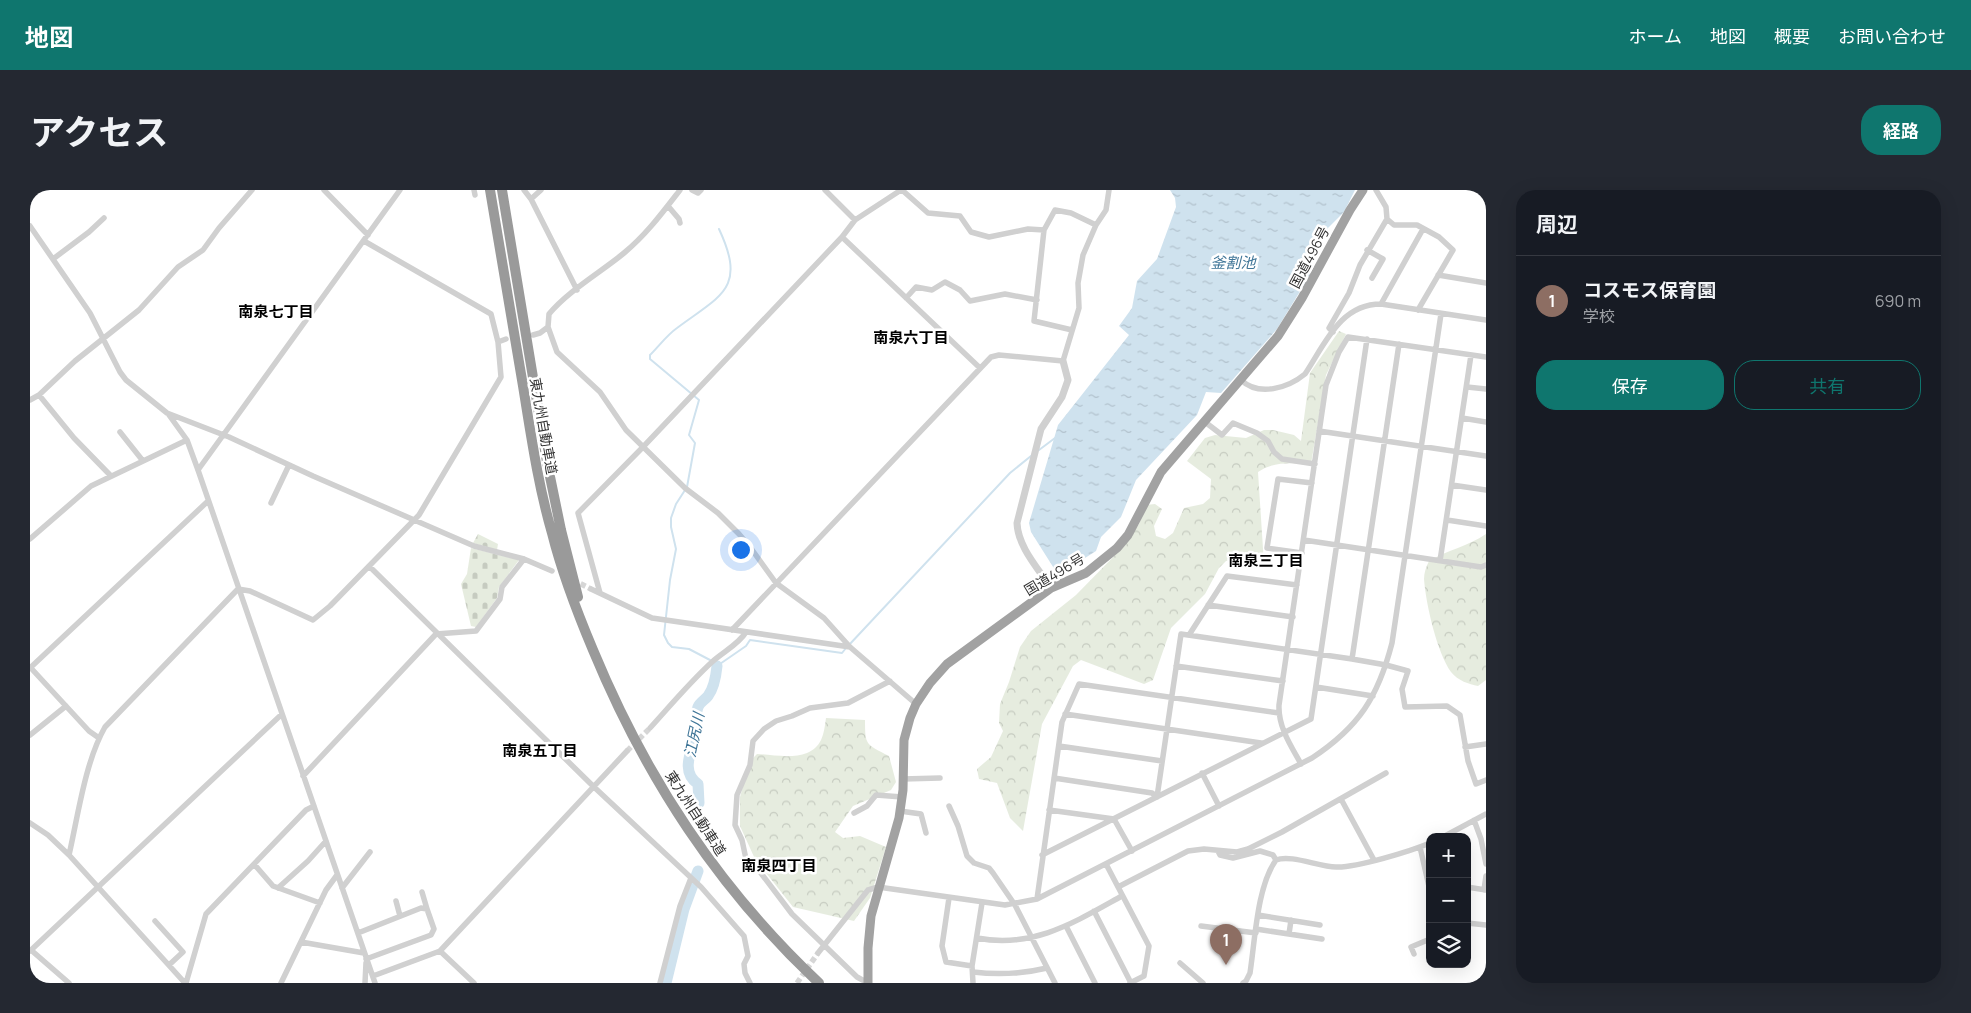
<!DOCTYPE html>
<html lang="ja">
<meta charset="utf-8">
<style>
:root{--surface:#171b24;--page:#242831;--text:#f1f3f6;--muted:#9ea1a6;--line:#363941;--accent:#0f766e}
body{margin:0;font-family:Manrope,"Noto Sans JP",sans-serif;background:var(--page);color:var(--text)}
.controls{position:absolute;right:15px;bottom:15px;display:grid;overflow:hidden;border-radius:10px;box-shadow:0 5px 20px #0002}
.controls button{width:45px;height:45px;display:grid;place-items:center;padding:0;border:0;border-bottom:1px solid var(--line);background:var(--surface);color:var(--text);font:25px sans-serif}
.you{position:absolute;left:710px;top:359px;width:18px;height:18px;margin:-12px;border:4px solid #fff;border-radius:50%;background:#1a73e8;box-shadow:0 0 0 8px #1a73e833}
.badge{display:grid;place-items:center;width:32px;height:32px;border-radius:50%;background:var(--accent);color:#fff;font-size:16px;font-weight:700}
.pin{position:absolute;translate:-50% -41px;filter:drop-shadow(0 1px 2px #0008)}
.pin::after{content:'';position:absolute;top:26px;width:18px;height:15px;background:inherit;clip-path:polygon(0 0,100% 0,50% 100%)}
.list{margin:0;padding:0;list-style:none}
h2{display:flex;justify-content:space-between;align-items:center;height:65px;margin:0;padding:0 20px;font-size:21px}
h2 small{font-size:16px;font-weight:400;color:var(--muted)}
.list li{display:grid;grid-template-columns:32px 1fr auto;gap:15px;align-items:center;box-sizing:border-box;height:90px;padding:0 20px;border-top:1px solid var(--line)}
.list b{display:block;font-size:19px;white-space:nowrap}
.list p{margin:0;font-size:16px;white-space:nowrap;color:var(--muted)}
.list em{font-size:16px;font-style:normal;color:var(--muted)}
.actions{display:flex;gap:10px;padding:15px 20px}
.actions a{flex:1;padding:11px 0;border:1px solid var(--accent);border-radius:20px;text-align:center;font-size:18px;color:var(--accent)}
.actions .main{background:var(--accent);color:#fff}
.icon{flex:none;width:28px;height:28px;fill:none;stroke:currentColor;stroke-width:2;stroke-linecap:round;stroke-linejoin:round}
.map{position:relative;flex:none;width:1456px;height:793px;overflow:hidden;border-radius:20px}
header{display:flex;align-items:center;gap:30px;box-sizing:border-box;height:70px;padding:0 25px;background:var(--accent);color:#fff}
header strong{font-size:24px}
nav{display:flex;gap:28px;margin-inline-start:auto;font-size:18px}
.intro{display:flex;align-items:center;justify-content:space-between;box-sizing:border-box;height:120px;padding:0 30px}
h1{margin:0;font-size:35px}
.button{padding:12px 22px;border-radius:20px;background:var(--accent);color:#fff;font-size:18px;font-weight:700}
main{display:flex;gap:30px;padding:0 30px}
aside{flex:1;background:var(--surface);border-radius:20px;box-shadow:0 5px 20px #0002}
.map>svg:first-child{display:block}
</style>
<header>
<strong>地図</strong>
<nav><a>ホーム</a><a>地図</a><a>概要</a><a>お問い合わせ</a></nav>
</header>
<div class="intro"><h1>アクセス</h1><a class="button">経路</a></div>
<main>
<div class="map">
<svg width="1456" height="793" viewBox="0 0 1456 793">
<defs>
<pattern id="forest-crowns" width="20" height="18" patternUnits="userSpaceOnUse" patternTransform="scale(1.25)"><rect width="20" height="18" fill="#e6ecdf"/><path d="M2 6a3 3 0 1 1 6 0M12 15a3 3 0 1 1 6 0" fill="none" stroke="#c6cbc0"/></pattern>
<pattern id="cemetery-stones" width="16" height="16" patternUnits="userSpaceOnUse" patternTransform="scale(1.25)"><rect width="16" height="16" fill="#e6ecdf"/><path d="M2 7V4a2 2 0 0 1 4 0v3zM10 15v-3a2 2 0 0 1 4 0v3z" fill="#c6cbc0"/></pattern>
<pattern id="water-ripples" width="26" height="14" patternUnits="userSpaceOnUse" patternTransform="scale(1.25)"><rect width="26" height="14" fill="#cfe2ee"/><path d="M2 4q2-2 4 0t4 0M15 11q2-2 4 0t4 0" fill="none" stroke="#b2c2cd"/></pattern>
</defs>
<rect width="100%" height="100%" fill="#fff"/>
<path fill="url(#forest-crowns)" d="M1309,141l7,3 -20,41 -15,89c-19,-1 -37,-3 -53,8l6,92 -28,-4 -10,1 -7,7 -14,26 -34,34 -18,52 -9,4 -63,-24 -8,6 -31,58 -19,107 -13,-13 -13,-35 -18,-4 -2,-10 14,-12 12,-26 -4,-8 1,-19 9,-22 11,-35 11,-16 45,-36 47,-48 16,-23 7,-19 9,-1 7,5 -8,17 2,10 9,3 8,-6 11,-25 19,-4 7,-6 1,-19 -24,-18 18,-23 10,-3 31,3 18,-8h9l21,5 7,6 9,-68z
M1456,344v146l-8,6c-9,-2 -20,-5 -27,-14 -14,-20 -25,-67 -27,-93 0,-6 2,-12 5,-18 19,-11 39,-15 57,-27z
M796,528l39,2c0,26 1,24 24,36l7,26 -5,8 -38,16 -18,26 8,6 17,-2 26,11 -16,51 -16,23 -61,-14 -38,-48 -15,-33v-29l10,-36 7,-7c20,1 53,9 64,-14 3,-6 4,-15 5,-22z"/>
<path fill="url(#cemetery-stones)" d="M448,344l20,10 -1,6 -24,-7z
M441,358l48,12 -20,27 -2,11 -21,29 -5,-1 -10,-42 6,-10z"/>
<path fill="url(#water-ripples)" d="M1140,0h185l-11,22 -27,27 -7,36 -33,54 -56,64 -15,-1 -9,23 -61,65 -15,37 -20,20 -5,14 -22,14 -19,5 -24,-38 -2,-9 29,-98 71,-90 -10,-9 13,-18 5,-27 20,-22 19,-52 -1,-9z"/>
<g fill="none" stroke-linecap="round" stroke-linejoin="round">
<path stroke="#cfe2ee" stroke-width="2" d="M1009,260l16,-12
M819,455l161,-172 21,-17
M680,470l-21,-11 -17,-2 -4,-4 -4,-8 6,-55 6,-31 -5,-22v-9l5,-14 11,-17 8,-44 -6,-8 10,-35 -49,-41v-4c9,-9 17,-20 27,-27 44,-33 70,-39 42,-99
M684,473l3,3 29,-20 4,-6 92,13 4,-5"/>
<path stroke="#cfe2ee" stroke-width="11" d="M669,613l-1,-19c-19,-13 -5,-35 -2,-53 1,-8 -1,-16 2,-24 2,-5 7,-7 10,-11 6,-8 8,-20 9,-30
M636,793l18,-74 14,-38"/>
<path stroke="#d6d6d6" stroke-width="5.5" stroke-dasharray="5.5 3" stroke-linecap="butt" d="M543,390l18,9
M597,561l23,-23
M767,793l21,-30"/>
<path stroke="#d0d0d0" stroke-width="5.5" d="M294,0l44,45
M444,0l1,5
M494,0l7,9 46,91
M650,0c-17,22 -34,45 -56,63 -23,19 -56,38 -75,61l-1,13 9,25 43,40 26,38 59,58 33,25 21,21 11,13 26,36 48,35 26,29 66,57
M662,0l6,3 3,-3
M795,0l30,30
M872,0l26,23 32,3 11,16 18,5 39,-8 16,1
M1346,0l10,17 1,12
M501,9l10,-9
M638,16l11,13 1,4
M0,36l60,87 30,59 6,8 41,33 62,24 84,39 161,70 50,13 28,12
M812,47l138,131
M1337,60l16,9 -11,19
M23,69l36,-27 15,-14
M1408,85l48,8
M876,108l10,-11 16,3 13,-8 15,8 10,11 35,-7 32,6
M1351,114l42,-75
M1042,140l-38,-9 10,-91 11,-20 16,3 25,12
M1303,142l-4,-4 20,-35 11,-28 27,-46 7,6h23l22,12 14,13 -35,60
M503,145l7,-2 8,-6
M468,152l8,-3
M1211,190c18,17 47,8 64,-6 20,-30 35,-70 76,-70l105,16
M1437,197l19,2
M9,205l35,43 37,38
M0,210l9,-5 36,-34 64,-51 39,-43 25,-17 16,-22 33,-38
M139,225l18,25 11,30 177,513
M1432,228l24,4
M1175,232l17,13 11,-12 24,10 11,8 6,11 8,7 33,5
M1289,241l167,25
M90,242l23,29
M168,280l202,-280
M1422,295l34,5
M241,313l18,-38
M1417,330l39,6
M0,349l61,-53 96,-46
M1274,350l177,27 5,-2
M1272,363l-35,-5 11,-69 34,4
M1410,371l31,-206
M339,376l225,221 107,100 43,49 4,20 -4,8 1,9 5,10
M208,399l12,2 63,29 17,-14 89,-91 82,-138 -3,-35 -7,-28 -127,-73
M561,399l61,29 198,29
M570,403l-22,-80 65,-66 199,-210 13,-17 46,-30
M1178,415l85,12
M702,440l259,-273 8,-2 64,6 16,-53 -1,-25 5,-28 13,-30 10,-15 3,-20
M1159,445l38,-59 70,9
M1322,469l47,-315
M1146,476l107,15
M0,477l59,64 10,7
M0,478l177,-166
M1286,497l57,9
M1035,524l196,29
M620,538c20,-22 40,-46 62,-66 11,-10 27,-18 34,-30
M0,545l36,-29
M1029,556l103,15
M1435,557l21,-3
M1271,574c-10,-18 -23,-37 -22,-59l47,-320 13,-33 9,-15 138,20
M1172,583l17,33
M273,586l133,-142 40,-3 24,-32 2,-12 22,-28
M1024,588l98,15 5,4
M873,589l37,-1
M1127,607l24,-163 171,25 34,6 22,6 -6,18 3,18 42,-1 13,9 8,46 8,23 10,-4
M1311,609l33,61
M919,616l9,20 9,30 7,7 15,5 4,5 22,32 40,78
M1019,620l65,9
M870,621l21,3 5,19
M824,623l13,-7 9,-11 26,2
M1084,629l18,32
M1444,630l7,19 5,25
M0,633l18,12 21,20 116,128
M1413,647l43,-23
M1390,657l10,44
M1188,661l2,4 13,3 27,-7 13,4 3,5
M39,665c9,-39 16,-93 36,-128l133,-138
M1012,665l269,-136 56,-380
M224,674l19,22 47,17
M1076,674l43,82 -5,30 -14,7
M1088,697l70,-36 16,-2 33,3 11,-3 34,-17 104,-59
M1437,697l19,3
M248,698l30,-27 18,-20
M312,698l28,-36
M1454,700l2,-14
M392,702l5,17
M919,708l-7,48 4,16 26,4
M1007,709l25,-177 17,-38 200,29
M366,711l4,15
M1064,721l37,72
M1228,725l62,10
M125,731l28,31 -14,13
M1437,733l19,2
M1036,736l29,57
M1171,736l55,7
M1226,739l66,10
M328,743l63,-25 6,1 7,20 -3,6 -65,24
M1259,744l2,-14
M947,748c56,11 98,-16 145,-42
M271,752l63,11
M1,760l38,33
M0,761l252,-237
M410,761l34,32
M788,763l50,-63 10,-3 127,18 32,-6 275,-141c47,-31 66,-61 80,-115l49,-329
M1384,764l-3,-7 19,-8
M1150,773l23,20
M943,782c25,3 49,2 74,-4
M343,786l67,-25 187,-200
M156,793l20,-69 100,-104 8,-4
M251,793l45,-93 11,-15
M335,793l1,-20
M630,793l20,-77 11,-28
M838,793l-11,-6 -65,-63 -35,-46 -11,-9 -4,-19 -7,-15 2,-30 13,-30 3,-24 11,-12 12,-8 16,-5 18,-8 38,-5 42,-22
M943,793l-1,-17 10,-63
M1213,793l3,-2 4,-8c5,-32 7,-87 26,-113 15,-6 43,7 60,7 20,1 75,-16 94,-24"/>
<path stroke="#d0d0d0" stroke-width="7" d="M1021,398c-13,-20 -33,-41 -34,-65l24,-94 21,-32 6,-17 -5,-19"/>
<path stroke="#a2a2a2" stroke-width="9" d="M838,793v-35l3,-32 28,-98 4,-28 1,-50 6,-22 6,-14 14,-21 17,-19 104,-76 35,-15 31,-25 11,-13 33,-63 117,-136 24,-38 48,-88 13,-20"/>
<path stroke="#9a9a9a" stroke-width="10" d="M460,0c11,65 22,131 33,196 8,49 15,99 29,147 10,40 25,79 41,117 53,128 125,238 226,333
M472,0l45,272 14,68 17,67"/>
</g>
<g text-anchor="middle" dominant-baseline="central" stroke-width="5" stroke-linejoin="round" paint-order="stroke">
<g font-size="14" fill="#333" stroke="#fff">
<text transform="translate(1279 67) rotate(-62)">国道496号</text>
<text transform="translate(514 236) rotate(80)">東九州自動車道</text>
<text transform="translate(1024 384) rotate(-31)">国道496号</text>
<text transform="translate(666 623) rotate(57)">東九州自動車道</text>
</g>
<g font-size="15" font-style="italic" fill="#3f7597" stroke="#fff">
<text x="1203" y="72">釜割池</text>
<text transform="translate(664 545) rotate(-78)">江尻川</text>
</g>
<g font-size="15" font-weight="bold" fill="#000" stroke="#fff">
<text x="246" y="121">南泉七丁目</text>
<text x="881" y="147">南泉六丁目</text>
<text x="1236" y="370">南泉三丁目</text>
<text x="510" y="560">南泉五丁目</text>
<text x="749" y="675">南泉四丁目</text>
</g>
</g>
</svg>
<div class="controls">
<button>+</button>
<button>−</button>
<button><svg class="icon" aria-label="layers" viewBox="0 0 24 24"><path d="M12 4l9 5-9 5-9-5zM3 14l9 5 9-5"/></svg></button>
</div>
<div class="you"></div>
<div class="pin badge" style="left:1196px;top:775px;background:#8d6e63">1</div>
</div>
<aside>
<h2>周辺<small></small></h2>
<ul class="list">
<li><span class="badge" style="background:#8d6e63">1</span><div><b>コスモス保育園</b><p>学校</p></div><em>690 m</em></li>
</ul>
<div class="actions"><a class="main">保存</a><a>共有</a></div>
</aside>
</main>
